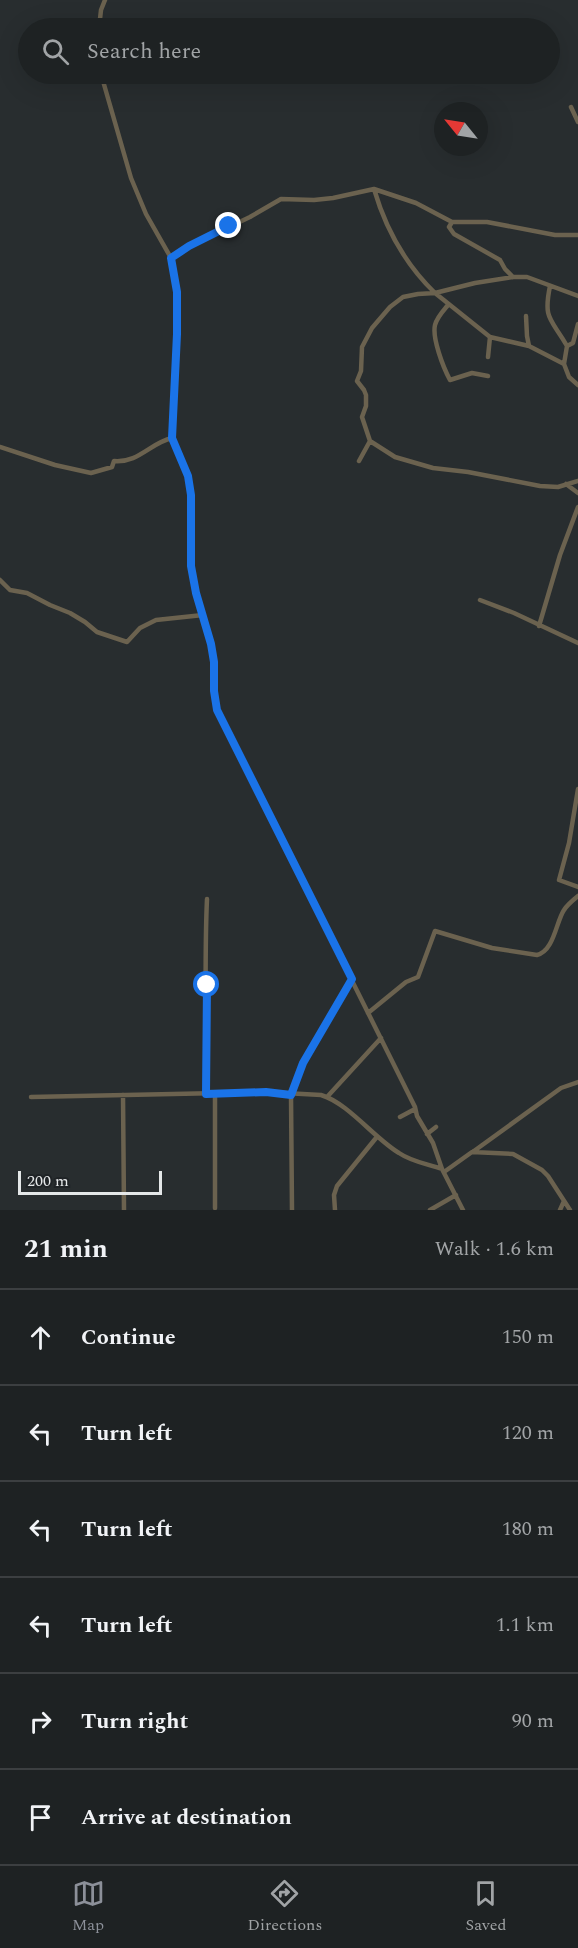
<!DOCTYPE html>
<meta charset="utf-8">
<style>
:root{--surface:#1e2223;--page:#2b2f30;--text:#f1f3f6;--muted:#a1a4a6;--line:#3c3f41;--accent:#8c9099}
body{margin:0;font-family:Spectral,serif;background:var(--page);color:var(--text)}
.compass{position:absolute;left:434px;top:102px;width:54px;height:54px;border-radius:50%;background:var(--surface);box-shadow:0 6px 24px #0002;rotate:300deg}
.scale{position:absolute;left:18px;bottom:15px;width:144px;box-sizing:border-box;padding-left:6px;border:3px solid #e4e7e8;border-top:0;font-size:16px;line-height:21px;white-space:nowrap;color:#e4e7e8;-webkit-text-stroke:4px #1f2326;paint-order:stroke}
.stop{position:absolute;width:18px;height:18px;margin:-14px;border:4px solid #1a73e8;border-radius:50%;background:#fff}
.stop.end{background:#1a73e8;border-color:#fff;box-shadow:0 2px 6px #0008}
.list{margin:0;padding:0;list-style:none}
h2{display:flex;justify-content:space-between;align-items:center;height:78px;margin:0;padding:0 24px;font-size:26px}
h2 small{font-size:20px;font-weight:400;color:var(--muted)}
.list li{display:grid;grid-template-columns:39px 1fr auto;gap:18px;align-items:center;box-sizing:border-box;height:96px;padding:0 24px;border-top:2px solid var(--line)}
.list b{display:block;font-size:22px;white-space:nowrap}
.list em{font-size:20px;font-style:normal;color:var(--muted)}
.icon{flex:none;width:33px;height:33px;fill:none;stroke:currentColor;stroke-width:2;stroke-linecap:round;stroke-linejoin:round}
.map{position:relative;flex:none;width:578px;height:1210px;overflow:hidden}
.search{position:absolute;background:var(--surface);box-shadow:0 6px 24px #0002;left:18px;right:18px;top:18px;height:66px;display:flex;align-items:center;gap:15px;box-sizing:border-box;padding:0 21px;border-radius:33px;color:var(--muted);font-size:22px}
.sheet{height:654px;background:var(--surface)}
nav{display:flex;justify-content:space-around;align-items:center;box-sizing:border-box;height:84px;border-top:2px solid var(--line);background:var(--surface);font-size:16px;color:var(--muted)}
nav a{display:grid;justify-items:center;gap:3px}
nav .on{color:var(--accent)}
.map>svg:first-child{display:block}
</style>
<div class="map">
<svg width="578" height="1210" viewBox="0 0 578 1210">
<rect width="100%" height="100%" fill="#282d2f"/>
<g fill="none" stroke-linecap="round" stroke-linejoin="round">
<path stroke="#6b624f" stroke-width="4.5" d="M99,28l2,-18 4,-10
M101,74l30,104 15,36 25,44 6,34v42l-5,104 16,38 3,19v71l5,27 15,50 3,19v29l3,19 198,397 2,9 16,27 9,26 21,41
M571,107l7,15
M374,189l42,14 36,19h35l68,13h23
M452,222l-3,5 5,7 46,26 5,9 8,8
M171,258l18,-12 61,-29 31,-18 33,1 19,-2 41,-9c12,41 31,75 61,104l40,-10 38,-6h14l51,19
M550,286c-7,34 1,32 17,60l-3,18
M448,305c-5,6 -11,12 -13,20 -3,13 8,42 15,55l22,-7 16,3
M526,316l1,20 2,10
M567,346l6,-3 5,-19
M488,357l2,-20
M578,385l-9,-8 -5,-13 -35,-18 -39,-9 -55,-44 -17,1 -15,3 -13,10 -18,21 -10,19 -1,24 -4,10 7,9 2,5v11l-4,11 8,24 25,16 38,11 35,4 72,14 18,1 20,-6
M0,447l55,18 36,8 21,-6 2,-6c25,2 36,-18 58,-23
M359,461l11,-20
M566,484l12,9
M0,580l10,10 17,3 23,12 20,8 15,9 12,10 30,10 13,-14 16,-8 47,-5
M480,600l34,13 64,30
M539,626l21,-71 18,-48
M578,789l-9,54 -10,37 19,7
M368,1013l38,-31 12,-5 17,-46 57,17 45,7c17,-4 19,-33 27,-45 3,-5 9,-10 14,-14
M205,1094c2,-65 -1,-131 2,-195
M123,1095l1,115
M31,1097l235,-5 55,3c27,8 53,43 78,58 13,9 29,11 43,16
M327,1097l54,-59
M400,1117l15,-8
M427,1134l9,-7
M474,1151l87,-63 17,-6
M444,1172l28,-20 41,2 29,16 6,6 22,34
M215,1208v-114
M292,1210l-1,-115 12,-32 49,-84
M335,1210l-1,-15 3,-9 39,-48
M430,1210l26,-15
M560,1210l4,-9"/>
</g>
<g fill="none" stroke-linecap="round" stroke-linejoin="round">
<path stroke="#1a73e8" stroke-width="8" d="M207,985l-1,109 60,-2 25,3 12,-32 49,-84 -135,-269 -3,-19v-29l-3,-18 -15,-51 -5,-27v-71l-3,-19 -16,-38 5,-104v-42l-6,-34 18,-12 40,-20"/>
</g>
</svg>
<svg class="compass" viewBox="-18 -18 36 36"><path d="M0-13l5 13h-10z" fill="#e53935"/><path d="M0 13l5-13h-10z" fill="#a1a4a6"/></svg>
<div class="scale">200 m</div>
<div class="stop" style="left:207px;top:985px"></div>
<div class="stop end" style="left:229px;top:226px"></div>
<div class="search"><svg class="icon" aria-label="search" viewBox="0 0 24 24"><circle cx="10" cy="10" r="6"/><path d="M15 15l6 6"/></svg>Search here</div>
</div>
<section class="sheet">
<h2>21 min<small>Walk · 1.6 km</small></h2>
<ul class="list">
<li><svg class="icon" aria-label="ahead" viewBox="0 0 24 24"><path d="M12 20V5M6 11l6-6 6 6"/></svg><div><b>Continue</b></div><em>150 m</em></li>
<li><svg class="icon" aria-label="left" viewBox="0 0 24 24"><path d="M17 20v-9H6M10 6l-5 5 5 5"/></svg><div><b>Turn left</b></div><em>120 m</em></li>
<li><svg class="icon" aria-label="left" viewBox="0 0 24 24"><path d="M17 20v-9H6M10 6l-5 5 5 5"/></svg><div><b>Turn left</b></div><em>180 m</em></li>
<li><svg class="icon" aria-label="left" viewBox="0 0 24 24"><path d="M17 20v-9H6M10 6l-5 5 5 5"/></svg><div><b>Turn left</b></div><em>1.1 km</em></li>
<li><svg class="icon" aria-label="right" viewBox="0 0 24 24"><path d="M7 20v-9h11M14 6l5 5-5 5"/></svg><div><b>Turn right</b></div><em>90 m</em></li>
<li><svg class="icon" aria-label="arrive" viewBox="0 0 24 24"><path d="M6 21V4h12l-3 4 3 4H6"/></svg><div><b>Arrive at destination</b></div></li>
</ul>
</section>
<nav>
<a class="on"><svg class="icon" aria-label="map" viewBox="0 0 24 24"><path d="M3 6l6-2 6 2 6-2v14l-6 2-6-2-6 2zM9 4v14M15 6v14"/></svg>Map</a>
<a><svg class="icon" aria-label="directions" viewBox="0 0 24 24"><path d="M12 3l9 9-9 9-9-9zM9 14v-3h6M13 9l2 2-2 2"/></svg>Directions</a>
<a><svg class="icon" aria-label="saved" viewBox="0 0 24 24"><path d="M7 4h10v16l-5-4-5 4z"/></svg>Saved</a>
</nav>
